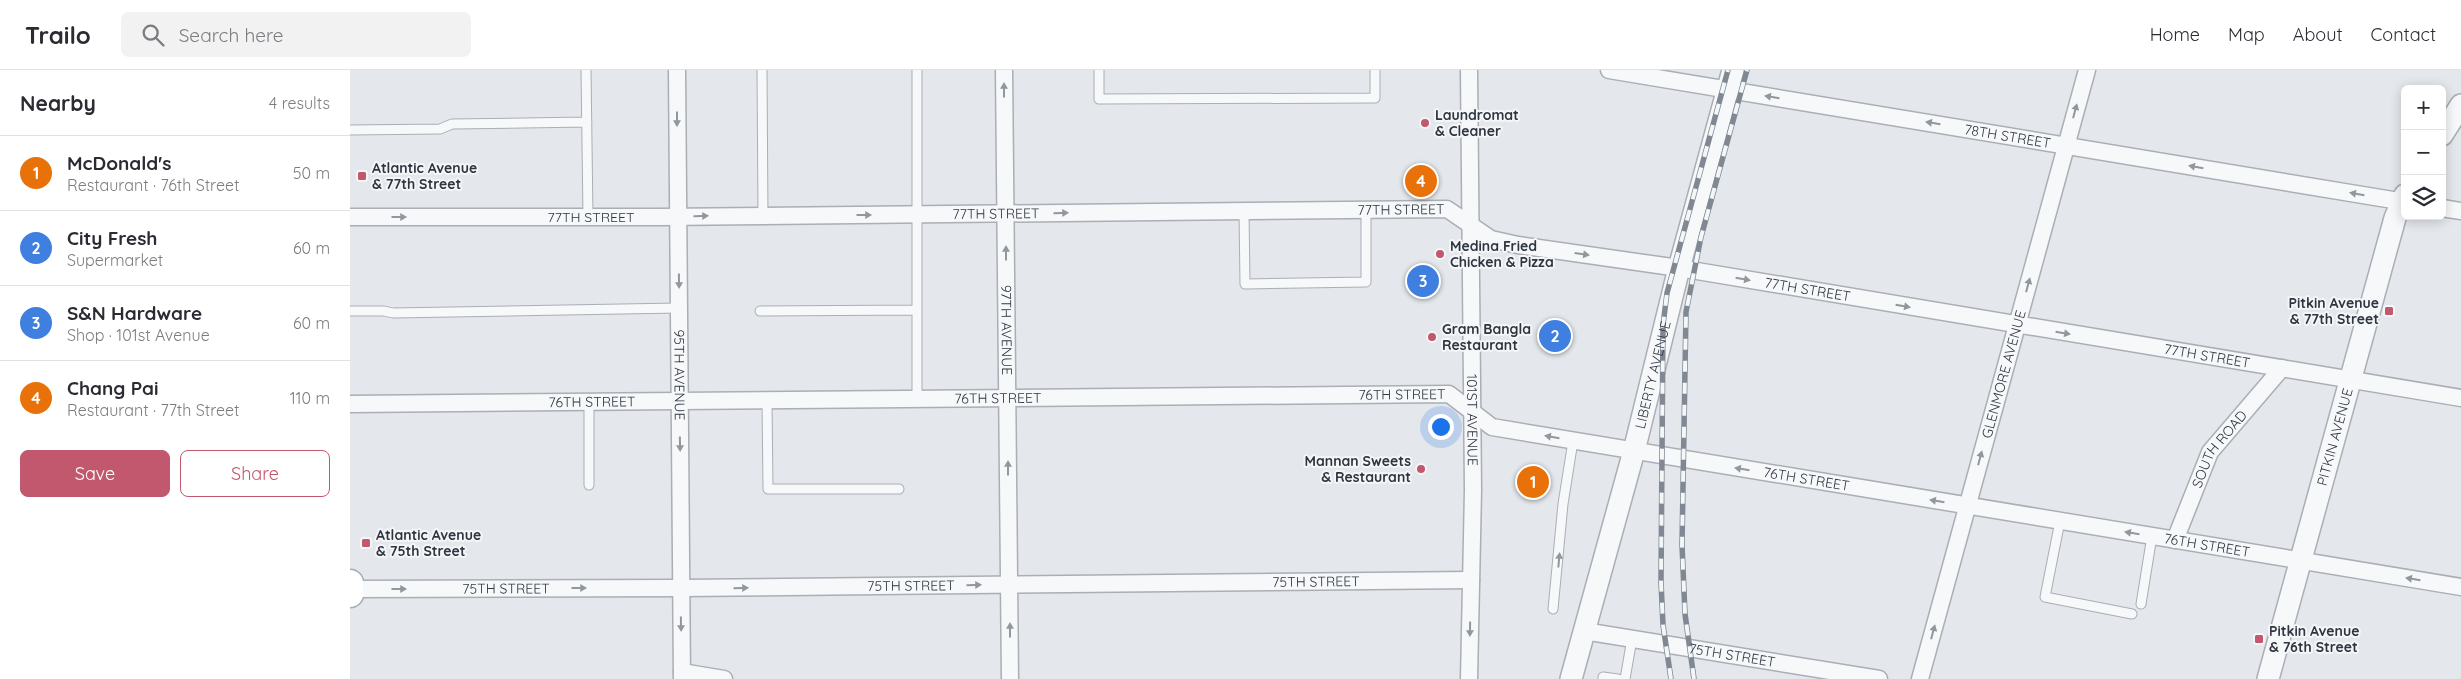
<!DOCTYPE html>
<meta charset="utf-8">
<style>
:root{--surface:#fff;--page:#f2f2f3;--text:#2b2b33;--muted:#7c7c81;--line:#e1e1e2;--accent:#c2586d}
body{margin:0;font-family:Quicksand,sans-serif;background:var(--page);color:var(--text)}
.controls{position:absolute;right:15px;top:15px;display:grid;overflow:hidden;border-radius:8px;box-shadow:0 2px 12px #0003}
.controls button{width:45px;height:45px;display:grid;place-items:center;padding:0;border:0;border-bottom:1px solid var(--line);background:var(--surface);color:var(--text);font:25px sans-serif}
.you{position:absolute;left:1090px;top:356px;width:18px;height:18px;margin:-12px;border:4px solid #fff;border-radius:50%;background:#1a73e8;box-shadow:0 0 0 8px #1a73e833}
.badge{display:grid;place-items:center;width:32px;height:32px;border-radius:50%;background:var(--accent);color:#fff;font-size:16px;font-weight:700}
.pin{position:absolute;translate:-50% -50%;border:2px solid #fff;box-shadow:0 1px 5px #0006}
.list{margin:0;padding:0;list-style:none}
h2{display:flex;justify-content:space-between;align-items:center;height:65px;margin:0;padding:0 20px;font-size:21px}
h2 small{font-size:16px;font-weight:400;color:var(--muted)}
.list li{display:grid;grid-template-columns:32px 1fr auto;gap:15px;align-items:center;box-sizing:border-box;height:75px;padding:0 20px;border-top:1px solid var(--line)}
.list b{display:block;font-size:19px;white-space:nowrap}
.list p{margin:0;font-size:16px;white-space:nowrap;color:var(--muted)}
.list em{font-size:16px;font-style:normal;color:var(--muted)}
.actions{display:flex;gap:10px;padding:15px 20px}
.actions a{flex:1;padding:11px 0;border:1px solid var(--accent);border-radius:8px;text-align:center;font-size:18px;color:var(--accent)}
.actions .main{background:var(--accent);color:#fff}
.icon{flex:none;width:28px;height:28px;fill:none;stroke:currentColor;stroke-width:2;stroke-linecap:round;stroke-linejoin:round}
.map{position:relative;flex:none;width:2111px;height:609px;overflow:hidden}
header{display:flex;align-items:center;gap:30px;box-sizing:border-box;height:70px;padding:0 25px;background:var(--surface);border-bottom:1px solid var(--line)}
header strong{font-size:24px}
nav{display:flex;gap:28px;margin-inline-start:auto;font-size:18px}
.search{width:350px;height:45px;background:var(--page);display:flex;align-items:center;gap:12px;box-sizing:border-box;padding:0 18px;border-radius:8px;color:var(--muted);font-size:19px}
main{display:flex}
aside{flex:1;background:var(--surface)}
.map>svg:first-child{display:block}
</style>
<header>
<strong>Trailo</strong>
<div class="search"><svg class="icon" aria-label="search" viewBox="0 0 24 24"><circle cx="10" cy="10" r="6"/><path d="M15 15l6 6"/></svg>Search here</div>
<nav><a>Home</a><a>Map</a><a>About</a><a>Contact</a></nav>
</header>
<main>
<aside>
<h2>Nearby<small>4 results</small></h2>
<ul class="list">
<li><span class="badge" style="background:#e8710a">1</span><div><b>McDonald's</b><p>Restaurant · 76th Street</p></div><em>50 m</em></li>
<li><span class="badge" style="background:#3f7fe0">2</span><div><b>City Fresh</b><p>Supermarket</p></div><em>60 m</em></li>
<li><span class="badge" style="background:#3f7fe0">3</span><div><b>S&amp;N Hardware</b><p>Shop · 101st Avenue</p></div><em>60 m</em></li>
<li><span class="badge" style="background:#e8710a">4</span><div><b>Chang Pai</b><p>Restaurant · 77th Street</p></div><em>110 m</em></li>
</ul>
<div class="actions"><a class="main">Save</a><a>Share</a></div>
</aside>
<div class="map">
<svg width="2111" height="609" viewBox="0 0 2111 609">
<rect width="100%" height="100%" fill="#e4e7eb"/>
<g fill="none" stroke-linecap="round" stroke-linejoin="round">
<defs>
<path id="service" d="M236,0l2,147
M412,0l1,146
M567,0v330
M749,0v29l276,-1v-28
M0,60l90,-1 12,-5 135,-2
M894,141l1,73 121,-2v-73
M0,241h34l9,2 286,-5
M410,241l157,-1
M417,332l1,87h131
M239,333v82
M1710,451l-15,76 87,17
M1791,534l11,-68
M1203,539l10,-105 10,-63
M1253,609v-2l15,2
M1275,609l7,-40"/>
<g id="minor">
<path id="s1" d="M327,0l5,609"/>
<path id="s2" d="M654,0l6,609"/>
<path id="s3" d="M1119,0l4,420 -4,189"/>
<path id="s4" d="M1259,0l796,132"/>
<path d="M2092,138l19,3"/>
<path id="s5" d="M0,147h310l787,-8 44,30 27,6 161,23 782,130"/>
<path id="s6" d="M0,334l1099,-10 43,33 969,160"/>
<path id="s7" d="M1825,470l35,-88 72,-84"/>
<path id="s8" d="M0,519l331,-1 790,-8"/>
<path id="s9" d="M1234,561l295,48"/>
<path d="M332,602l42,7"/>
<path id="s10" d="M1570,609l167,-609"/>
</g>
<g id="tertiary">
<path d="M2092,65l19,-30"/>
<path id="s11" d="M1221,609l63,-228 45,-183 54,-198"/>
<path id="s12" d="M1918,609l127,-461 10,-23"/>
</g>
<path id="primary" d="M0,513v11"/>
</defs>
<use href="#service" stroke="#aaaeb5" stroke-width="11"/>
<use href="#minor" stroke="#aaaeb5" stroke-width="19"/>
<use href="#tertiary" stroke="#aaaeb5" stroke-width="24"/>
<use href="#primary" stroke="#a5acb5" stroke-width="29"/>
<use href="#service" stroke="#f7f8f9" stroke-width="9"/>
<use href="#minor" stroke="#f7f8f9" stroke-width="16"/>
<use href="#tertiary" stroke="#f7f8f9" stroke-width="21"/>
<use href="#primary" stroke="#fff" stroke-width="26"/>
<defs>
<path id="rail" d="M1321,609l-8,-54 -2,-43 2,-257 4,-32 61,-223
M1344,609l-9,-65 -3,-69 4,-233 15,-75 46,-167"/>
</defs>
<use href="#rail" stroke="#7f8893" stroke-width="5.5"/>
<use href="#rail" stroke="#f4f6f8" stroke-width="4" stroke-dasharray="11" stroke-linecap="butt"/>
</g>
<defs><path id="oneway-solid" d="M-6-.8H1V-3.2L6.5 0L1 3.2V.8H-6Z" transform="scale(1.25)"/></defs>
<g fill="#92979e">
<use href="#oneway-solid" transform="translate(654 20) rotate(-90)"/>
<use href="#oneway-solid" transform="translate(1422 27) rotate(-171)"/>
<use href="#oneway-solid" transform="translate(1725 41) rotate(-75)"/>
<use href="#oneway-solid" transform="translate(327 49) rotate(90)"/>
<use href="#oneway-solid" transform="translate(1583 53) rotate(-171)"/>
<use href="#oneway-solid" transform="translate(1846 97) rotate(-170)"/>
<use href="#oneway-solid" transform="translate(2007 124) rotate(-170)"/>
<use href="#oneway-solid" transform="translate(711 143) rotate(-1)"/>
<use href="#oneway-solid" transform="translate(514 145)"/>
<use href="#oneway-solid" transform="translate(351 146) rotate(-1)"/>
<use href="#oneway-solid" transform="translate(49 147)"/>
<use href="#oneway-solid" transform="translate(656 183) rotate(-90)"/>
<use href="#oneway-solid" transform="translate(1232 184) rotate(8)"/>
<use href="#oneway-solid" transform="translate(1393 209) rotate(10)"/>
<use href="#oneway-solid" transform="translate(329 211) rotate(89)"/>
<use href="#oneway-solid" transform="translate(1678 215) rotate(-75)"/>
<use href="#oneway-solid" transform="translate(1553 236) rotate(10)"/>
<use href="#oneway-solid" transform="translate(1713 263) rotate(9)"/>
<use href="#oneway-solid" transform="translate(1202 367) rotate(-170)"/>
<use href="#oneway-solid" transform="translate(330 374) rotate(89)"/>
<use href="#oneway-solid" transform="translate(1630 388) rotate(-75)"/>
<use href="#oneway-solid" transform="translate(658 398) rotate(-90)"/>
<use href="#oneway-solid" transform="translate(1392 399) rotate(-171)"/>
<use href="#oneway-solid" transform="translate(1587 431) rotate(-171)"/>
<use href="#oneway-solid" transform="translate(1782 463) rotate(-171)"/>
<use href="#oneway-solid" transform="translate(1209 490) rotate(-85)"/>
<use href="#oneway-solid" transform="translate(2063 509) rotate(-171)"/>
<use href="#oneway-solid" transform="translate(624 515) rotate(-1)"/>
<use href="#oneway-solid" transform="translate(229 518)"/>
<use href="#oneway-solid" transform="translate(391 518) rotate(-1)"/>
<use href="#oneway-solid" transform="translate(49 519)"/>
<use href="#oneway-solid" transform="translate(331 554) rotate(89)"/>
<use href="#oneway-solid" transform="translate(1120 559) rotate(91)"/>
<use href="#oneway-solid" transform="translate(660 560) rotate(-90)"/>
<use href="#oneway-solid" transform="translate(1583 562) rotate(-75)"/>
</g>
<g fill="#c2586d" stroke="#f4f6f8" stroke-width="2">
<circle cx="1075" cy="53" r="5"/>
<rect x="7" y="101" width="10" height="10" rx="2.5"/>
<circle cx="1090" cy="184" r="5"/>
<rect x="2034" y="236" width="10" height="10" rx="2.5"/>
<circle cx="1082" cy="267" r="5"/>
<circle cx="1071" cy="399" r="5"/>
<rect x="11" y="468" width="10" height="10" rx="2.5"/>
<rect x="1904" y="564" width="10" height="10" rx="2.5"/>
</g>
<g text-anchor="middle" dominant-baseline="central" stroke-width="4" stroke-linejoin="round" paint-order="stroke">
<g font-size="14" font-weight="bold" fill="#2e3642" stroke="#f4f6f8" text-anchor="start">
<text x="1085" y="45">Laundromat<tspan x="1085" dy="16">&amp; Cleaner</tspan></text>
<text x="22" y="98">Atlantic Avenue<tspan x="22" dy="16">&amp; 77th Street</tspan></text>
<text x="1100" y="176">Medina Fried<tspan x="1100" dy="16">Chicken &amp; Pizza</tspan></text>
<text x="2029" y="233" text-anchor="end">Pitkin Avenue<tspan x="2029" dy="16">&amp; 77th Street</tspan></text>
<text x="1092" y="259">Gram Bangla<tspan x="1092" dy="16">Restaurant</tspan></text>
<text x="1061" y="391" text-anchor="end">Mannan Sweets<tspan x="1061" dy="16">&amp; Restaurant</tspan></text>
<text x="26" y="465">Atlantic Avenue<tspan x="26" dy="16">&amp; 75th Street</tspan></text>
<text x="1919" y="561">Pitkin Avenue<tspan x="1919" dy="16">&amp; 76th Street</tspan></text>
</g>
<g font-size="14" fill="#2e3642" stroke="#f4f6f8">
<text stroke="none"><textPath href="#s4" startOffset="404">78TH STREET</textPath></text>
<text stroke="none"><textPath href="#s5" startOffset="1051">77TH STREET</textPath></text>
<text stroke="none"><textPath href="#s5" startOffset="646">77TH STREET</textPath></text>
<text stroke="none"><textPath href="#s5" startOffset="241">77TH STREET</textPath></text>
<text stroke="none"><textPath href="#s5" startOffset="1471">77TH STREET</textPath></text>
<text stroke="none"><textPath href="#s2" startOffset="260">97TH AVENUE</textPath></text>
<text stroke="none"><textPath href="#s5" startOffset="1876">77TH STREET</textPath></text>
<text stroke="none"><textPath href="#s10" startOffset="316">GLENMORE AVENUE</textPath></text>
<text stroke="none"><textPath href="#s1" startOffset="305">95TH AVENUE</textPath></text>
<text stroke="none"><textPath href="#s11" startOffset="315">LIBERTY AVENUE</textPath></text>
<text stroke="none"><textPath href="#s6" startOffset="1052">76TH STREET</textPath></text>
<text stroke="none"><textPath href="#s6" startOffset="648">76TH STREET</textPath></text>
<text stroke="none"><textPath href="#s6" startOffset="242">76TH STREET</textPath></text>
<text stroke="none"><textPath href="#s3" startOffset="350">101ST AVENUE</textPath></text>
<text stroke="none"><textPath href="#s12" startOffset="251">PITKIN AVENUE</textPath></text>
<text stroke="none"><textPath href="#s7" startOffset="102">SOUTH ROAD</textPath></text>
<text stroke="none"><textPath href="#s6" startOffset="1472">76TH STREET</textPath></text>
<text stroke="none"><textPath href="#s6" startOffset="1878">76TH STREET</textPath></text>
<text stroke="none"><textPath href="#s8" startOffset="966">75TH STREET</textPath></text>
<text stroke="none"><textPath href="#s8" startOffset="561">75TH STREET</textPath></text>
<text stroke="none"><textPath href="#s8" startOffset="156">75TH STREET</textPath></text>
<text stroke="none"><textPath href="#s9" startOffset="150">75TH STREET</textPath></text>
</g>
</g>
</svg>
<div class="controls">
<button>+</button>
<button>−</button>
<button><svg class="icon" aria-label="layers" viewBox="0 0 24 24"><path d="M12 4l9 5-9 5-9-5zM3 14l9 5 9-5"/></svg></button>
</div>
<div class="you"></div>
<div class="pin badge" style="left:1183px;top:412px;background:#e8710a">1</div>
<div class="pin badge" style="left:1205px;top:266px;background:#3f7fe0">2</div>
<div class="pin badge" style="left:1073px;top:211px;background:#3f7fe0">3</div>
<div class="pin badge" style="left:1071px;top:111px;background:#e8710a">4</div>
</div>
</main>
